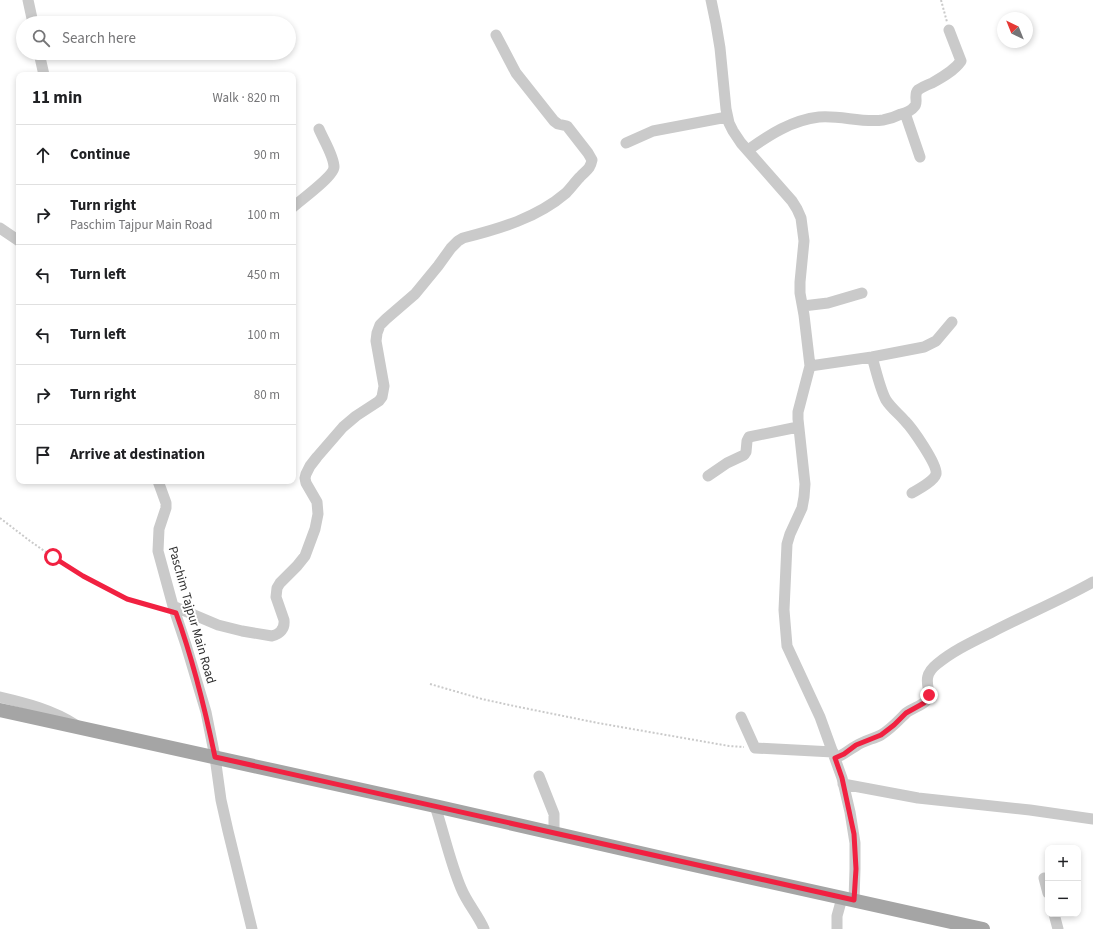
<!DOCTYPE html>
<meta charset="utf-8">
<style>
:root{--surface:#fff;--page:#f6f6f6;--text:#202124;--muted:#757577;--line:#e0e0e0}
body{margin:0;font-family:"Source Sans 3",sans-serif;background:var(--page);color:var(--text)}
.controls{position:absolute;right:12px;bottom:12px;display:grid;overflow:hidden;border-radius:8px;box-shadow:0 2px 6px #0003}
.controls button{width:36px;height:36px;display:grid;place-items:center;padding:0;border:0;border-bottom:1px solid var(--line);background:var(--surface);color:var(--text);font:20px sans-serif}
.compass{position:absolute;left:997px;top:12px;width:36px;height:36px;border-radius:50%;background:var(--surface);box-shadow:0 2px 6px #0003;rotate:317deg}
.stop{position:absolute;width:12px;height:12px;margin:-9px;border:3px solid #f12141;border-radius:50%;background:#fff}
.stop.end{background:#f12141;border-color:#fff;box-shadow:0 1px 4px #0008}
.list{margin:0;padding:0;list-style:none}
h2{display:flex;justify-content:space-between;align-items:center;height:52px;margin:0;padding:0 16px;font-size:17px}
h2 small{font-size:13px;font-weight:400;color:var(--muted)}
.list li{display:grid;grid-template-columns:26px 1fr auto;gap:12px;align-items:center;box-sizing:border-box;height:60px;padding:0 16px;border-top:1px solid var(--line)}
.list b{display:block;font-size:15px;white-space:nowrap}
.list p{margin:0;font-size:13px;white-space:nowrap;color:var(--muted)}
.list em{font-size:13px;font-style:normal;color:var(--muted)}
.icon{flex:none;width:22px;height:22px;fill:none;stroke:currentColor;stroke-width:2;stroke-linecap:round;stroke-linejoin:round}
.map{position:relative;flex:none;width:1093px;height:929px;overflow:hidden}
.search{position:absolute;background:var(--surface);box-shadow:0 2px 6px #0003;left:16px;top:16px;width:280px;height:44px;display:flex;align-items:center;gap:10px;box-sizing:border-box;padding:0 14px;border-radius:22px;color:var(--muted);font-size:15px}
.panel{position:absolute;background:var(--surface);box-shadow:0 2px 6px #0003;left:16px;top:72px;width:280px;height:412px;border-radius:8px}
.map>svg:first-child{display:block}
</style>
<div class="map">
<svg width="1093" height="929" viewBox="0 0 1093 929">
<rect width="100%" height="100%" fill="#fff"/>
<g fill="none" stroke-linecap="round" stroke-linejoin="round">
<path stroke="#cacaca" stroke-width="2" stroke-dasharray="2 2" stroke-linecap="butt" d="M941,0l6,22
M0,518l30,23 23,16 30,19 44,23 38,11
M430,684l52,15 32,7 84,17 131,23 15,1"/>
<path stroke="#cacaca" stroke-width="11" d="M28,0l5,23
M711,0l5,24 4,24 6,61 3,14 4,8 8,12 51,58 5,8 4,9 3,23 -4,41v11l4,22 6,51 -12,46v7l7,65 -1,13 -2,11 -12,26 -3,10 -3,66 3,36 33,71 22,61 8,34 5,31v26l-1,31
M39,53l5,22
M905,113l15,44
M626,143l27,-12 74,-14
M748,150c21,-15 44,-30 71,-33 21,-2 43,6 64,3 6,-1 12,-3 18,-6 4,-1 10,-3 13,-7 5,-4 -1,-12 4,-17 4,-3 9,-5 14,-7 9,-5 22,-12 29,-22l-12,-31
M293,207c8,-7 41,-31 41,-40 0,-11 -11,-28 -15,-38
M0,228l19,13
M803,306l25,-3 34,-10
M872,357c4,13 8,32 14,43 5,8 13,14 19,21 7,7 33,44 31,53 -2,7 -17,15 -24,19
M810,366l62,-9 52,-10 12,-6 16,-19
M708,476l19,-13 17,-8 2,-3 1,-11 2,-4 49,-10
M158,481l8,22v5l-7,21 -1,22 15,55 13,39 20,67 9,45 6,43 7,31 24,98
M173,606l45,19 24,6 30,5c8,-2 13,-7 12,-16l-8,-23 1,-9 3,-5 17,-17 8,-10 10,-27 3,-15 -1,-12 -11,-19 -1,-5 1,-4 4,-8 7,-9 26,-30 13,-11 23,-15 3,-4 2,-11 -8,-45 1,-8 3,-8 6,-6 29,-25 23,-28 13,-18 7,-7 5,-3c36,-9 74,-20 103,-45 5,-5 9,-11 14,-16 6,-7 10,-7 12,-17l-4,-7 -21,-27 -9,-2 -4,-3 -38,-48 -20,-38
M0,697c26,6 53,13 76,28
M741,717l14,31 78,4
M835,758c9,-3 13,-8 21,-12 7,-5 17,-7 25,-11 10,-6 17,-14 25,-22 6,-5 16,-7 21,-13 7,-9 -9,-21 10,-36 17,-14 37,-23 57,-33 33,-17 67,-31 99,-49
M539,776l15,38v20
M843,784l75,14 112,12 63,9
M435,806c9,27 15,56 26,82 6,15 17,27 23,41
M1044,878l4,15
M1054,914l4,15
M837,929v-13l5,-18"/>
<path stroke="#a5a5a5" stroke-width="14" d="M0,710l435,96 236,54 312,69"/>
</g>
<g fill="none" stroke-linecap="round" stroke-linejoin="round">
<path stroke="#f12141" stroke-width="5" d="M53,557l30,19 44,23 49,14c17,47 29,96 39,144l639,143 2,-31 -2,-35 -12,-56 -7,-20 9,-4 12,-9 25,-10 13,-10 12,-12 18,-10 3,-3 2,-5"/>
</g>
<g text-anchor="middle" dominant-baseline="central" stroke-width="4" stroke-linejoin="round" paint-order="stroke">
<g font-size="13" fill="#2d2d2d" stroke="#fff">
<text transform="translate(192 615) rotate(74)">Paschim Tajpur Main Road</text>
</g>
</g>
</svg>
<div class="controls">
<button>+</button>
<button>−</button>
</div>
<svg class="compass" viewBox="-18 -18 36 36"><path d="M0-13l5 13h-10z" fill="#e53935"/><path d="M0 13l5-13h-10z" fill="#757577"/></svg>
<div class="stop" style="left:53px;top:557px"></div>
<div class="stop end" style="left:929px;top:695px"></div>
<div class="search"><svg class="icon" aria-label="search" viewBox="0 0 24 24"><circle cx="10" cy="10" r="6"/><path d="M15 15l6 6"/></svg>Search here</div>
<section class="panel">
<h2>11 min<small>Walk · 820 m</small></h2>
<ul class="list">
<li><svg class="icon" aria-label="ahead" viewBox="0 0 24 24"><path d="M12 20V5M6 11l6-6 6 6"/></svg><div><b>Continue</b></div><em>90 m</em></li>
<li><svg class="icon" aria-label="right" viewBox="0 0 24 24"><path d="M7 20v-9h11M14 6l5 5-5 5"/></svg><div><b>Turn right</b><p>Paschim Tajpur Main Road</p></div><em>100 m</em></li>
<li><svg class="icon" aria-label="left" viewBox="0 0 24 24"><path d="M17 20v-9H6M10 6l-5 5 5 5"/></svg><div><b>Turn left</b></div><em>450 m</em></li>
<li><svg class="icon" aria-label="left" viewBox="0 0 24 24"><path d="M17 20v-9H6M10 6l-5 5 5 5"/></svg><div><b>Turn left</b></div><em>100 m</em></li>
<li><svg class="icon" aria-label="right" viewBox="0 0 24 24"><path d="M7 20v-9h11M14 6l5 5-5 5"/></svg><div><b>Turn right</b></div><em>80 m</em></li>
<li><svg class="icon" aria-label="arrive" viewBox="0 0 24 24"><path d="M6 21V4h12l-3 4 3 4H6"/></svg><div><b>Arrive at destination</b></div></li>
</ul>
</section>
</div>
